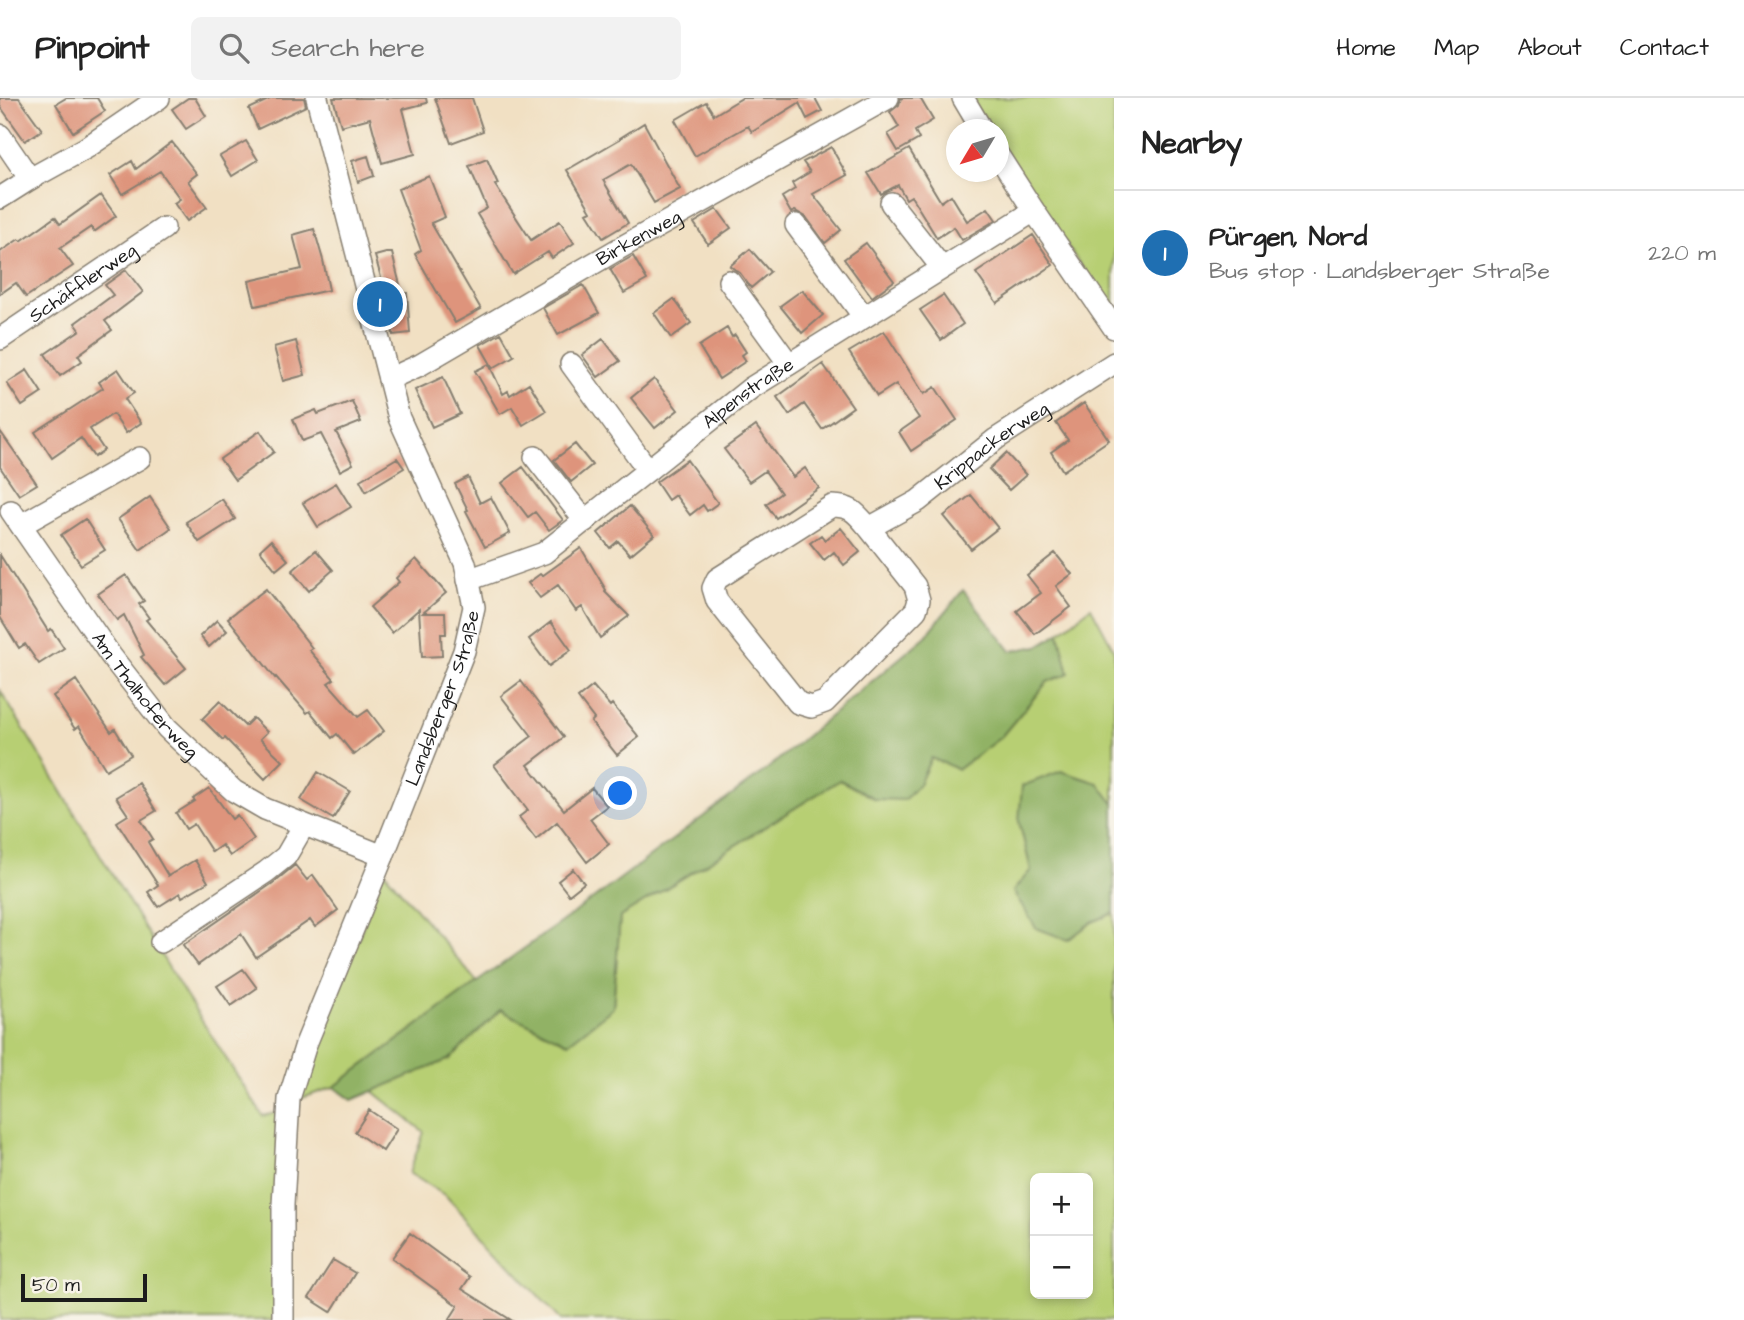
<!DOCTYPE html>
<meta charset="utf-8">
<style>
:root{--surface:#fff;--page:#f2f2f2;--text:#222;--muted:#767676;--line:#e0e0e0;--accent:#1f6fb2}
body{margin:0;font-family:"Architects Daughter",sans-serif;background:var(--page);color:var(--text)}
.controls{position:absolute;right:21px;bottom:21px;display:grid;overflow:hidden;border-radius:10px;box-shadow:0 4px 10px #0003}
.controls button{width:63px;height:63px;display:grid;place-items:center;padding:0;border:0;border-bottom:2px solid var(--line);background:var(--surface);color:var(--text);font:35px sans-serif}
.compass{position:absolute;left:946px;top:21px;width:63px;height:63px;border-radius:50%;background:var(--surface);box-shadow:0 4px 10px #0003;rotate:232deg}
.scale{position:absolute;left:21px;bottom:18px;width:126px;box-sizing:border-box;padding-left:7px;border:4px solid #1c1c1c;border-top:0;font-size:19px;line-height:24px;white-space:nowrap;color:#1c1c1c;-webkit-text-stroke:5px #f7f3e8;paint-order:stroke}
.you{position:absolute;left:621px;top:696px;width:24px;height:24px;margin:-18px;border:5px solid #fff;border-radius:50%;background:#1a73e8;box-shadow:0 0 0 10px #1a73e833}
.badge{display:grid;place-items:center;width:46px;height:46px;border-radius:50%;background:var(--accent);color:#fff;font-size:23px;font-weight:700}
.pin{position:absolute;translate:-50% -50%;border:4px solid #fff;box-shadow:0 2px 7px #0006}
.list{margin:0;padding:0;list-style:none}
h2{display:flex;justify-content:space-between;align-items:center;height:91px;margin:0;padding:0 28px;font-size:30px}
h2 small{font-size:23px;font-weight:400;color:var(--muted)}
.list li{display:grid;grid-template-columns:46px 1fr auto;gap:21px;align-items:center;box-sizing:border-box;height:126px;padding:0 28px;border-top:2px solid var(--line)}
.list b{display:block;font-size:26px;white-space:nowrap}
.list p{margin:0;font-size:23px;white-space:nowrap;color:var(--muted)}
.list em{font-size:23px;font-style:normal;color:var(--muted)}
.icon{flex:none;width:38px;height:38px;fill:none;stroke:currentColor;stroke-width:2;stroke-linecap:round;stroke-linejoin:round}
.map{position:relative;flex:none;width:1114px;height:1222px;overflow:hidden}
header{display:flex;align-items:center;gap:42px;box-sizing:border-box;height:98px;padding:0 35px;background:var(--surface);border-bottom:2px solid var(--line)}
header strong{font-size:33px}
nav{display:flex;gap:38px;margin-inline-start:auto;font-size:24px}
.search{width:490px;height:63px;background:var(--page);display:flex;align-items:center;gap:18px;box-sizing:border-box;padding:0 24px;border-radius:10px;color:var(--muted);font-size:26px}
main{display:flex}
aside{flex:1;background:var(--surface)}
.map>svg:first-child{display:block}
</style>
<header>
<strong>Pinpoint</strong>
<div class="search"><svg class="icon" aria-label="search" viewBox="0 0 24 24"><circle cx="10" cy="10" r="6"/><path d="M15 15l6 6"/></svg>Search here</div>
<nav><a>Home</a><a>Map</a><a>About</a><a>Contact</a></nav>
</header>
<main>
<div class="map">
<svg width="1114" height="1222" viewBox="0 0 1114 1222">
<rect width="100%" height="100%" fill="#f7f3e8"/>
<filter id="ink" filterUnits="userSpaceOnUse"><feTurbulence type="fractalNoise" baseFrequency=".0143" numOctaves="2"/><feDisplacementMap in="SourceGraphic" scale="14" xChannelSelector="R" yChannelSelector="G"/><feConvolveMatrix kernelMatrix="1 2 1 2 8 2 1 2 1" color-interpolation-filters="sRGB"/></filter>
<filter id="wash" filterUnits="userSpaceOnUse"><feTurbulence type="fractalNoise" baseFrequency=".00686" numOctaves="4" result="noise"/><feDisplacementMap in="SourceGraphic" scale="28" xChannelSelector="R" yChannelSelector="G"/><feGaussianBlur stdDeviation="1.57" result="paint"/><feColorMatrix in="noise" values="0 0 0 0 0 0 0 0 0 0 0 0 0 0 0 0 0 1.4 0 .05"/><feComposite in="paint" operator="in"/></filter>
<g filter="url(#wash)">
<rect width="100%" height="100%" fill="#f1e0c3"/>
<path fill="#b7cf73" stroke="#6a7648" stroke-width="2" fill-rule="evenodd" d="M968,0h146v217l-115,-170 -1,-15 -9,-1z
M1091,509l23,43v154l-16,-21 -79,38 12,49 37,69 24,-17 22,-9v407h-553l-115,-124 -37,-23 15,-41 -51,-41 77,-32 50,-50 113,-1 7,-91 220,-137 35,19 44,-15 12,-26 70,-21 46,-55 22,-9 -10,-40zM1035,1080h53v116h-53z
M0,592l186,306 77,120 16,-4 -3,208h-276z
M384,773l93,111 -143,105 -38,13z"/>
<path fill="#91b265" stroke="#566740" stroke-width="2" d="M963,492l48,61 27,-5 21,-13 10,40 -22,9 -46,55 -43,32 -27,-11 -12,26 -15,16 -29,-1 -35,-19 -220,137 -7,91 -45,35 -68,-33 -50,49 -98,41 -18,-13 143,-105 112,-80 178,-133 159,-133z
M1061,673l37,12 16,21v109l-22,9 -24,18 -32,-12 -23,-37 18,-21 -12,-49 3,-35z"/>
<g id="blocks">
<path fill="#de947b" d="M0,0h19l23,32 -17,11 -25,-35z
M66,0h31l8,13 -32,21 -17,-28z
M188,0h7l11,18 -20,13 -14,-20z
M272,0h32l2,8 -48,23 -9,-20z
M333,0h93l1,5 -24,6 12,45 -33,9 -12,-45 -29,8z
M435,0h37l11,33 -32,12z
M742,0h73l7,13 -15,8 -8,-16 -47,29 -4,-6 -53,30 -20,-36 31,-18 8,13z
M901,0h19l13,22 -18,11 4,8 -21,12 -10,-17 11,-7 -9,-15 9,-7z
M644,25l36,66 -26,14 -23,-39 -28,16 25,43 -25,15 -16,-25 4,-2 -24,-41 53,-31v-1z
M246,43l12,19 -26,16 -12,-20z
M172,44l25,32 -9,7 19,26 -20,14 -13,-18 6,-4 -20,-28 -38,23 -12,-19 22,-14 4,8z
M831,49l16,28 -34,19 28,36 -16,13 -19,-26 -11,-6 -4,2 -9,-16 13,-8 -3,-6 18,-11 -7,-10z
M909,51l32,53 10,-7 16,26 21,-13 8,12 -34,20 -8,-13 -17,11 -26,-42 -5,3 -8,-14 -17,9 -13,-21z
M368,58l6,20 -16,6 -6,-21z
M487,61l11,25 -3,1 36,55 29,-19 14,22 -22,15 -4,-6 -35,22 -36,-60 10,-6 -18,-42z
M429,78l16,41 -14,6 50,86 -26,14 -40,-69 6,-4 -23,-61z
M101,97l15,21 -22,16 -3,-5 -31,21 13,18 -47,31 -10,-14 -16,11v-42l19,-13 2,2 34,-24 5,7z
M717,111l14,19 -23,16 -14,-21z
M314,131l9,31 6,30 -74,16 -6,-25 53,-12 -9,-34z
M1033,137l20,30 -56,38 -21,-30z
M866,145l28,38 -22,16 -28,-38z
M750,151l20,23 -19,16 -11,-15 -10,-7z
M386,155h6l10,40h5l3,40 -17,2 -5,-55 -6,1 -7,-25z
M633,158l14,24 -23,13 -14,-24z
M126,172l17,22 -38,29 7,9 -34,25 4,6 -22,15 -15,-22 35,-24 -5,-7 38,-28 -8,-10z
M583,187l16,28 -41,22 -15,-27z
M802,192l21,25 -21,18 -22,-27z
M943,197l20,29 -22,16 -21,-30z
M674,201l17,24 -20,15 -17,-25z
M727,230l5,9 3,-2 11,17 -4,3 4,6 -27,18 -20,-33z
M884,233l40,63 11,-7 22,33 -46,31 -12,-19 20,-14 -23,-34 -19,12 -28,-44z
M501,235l13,23 -21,12 -13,-23z
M603,241l17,22 -22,16 -16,-22z
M296,243l9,34 -22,6 -9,-34z
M489,266l14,30 5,-3 2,4 19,-12 17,28 -23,14 -11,-18 -12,7 -25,-43z
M823,266l30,43 -31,22 -18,-25 -15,11 -12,-18z
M118,271l16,24 -9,6 16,24 -15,10 -13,-19 -23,15 14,21 -10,7 -13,-19 -29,20 -17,-26 68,-44 -4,-6z
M27,272l15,23 -20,13 -15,-23z
M443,279l17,37 -28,13 -17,-37z
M654,281l24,31 -23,18 -24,-30z
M352,303l9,21 -25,10 17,32 -13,7 -19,-37 -19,7 -9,-22 23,-9 2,4z
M1084,305l25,37 -46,31 -12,-19 17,-12 -12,-17z
M756,328l37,51 12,-9 14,20 -43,30 -10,-14 15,-11 -16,-22 -16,11 -25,-33z
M0,333l37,53 -18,11 -19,-28z
M260,333l14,21 -39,28 -15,-21z
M575,346l17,21 -21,17 -17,-22z
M1006,355l20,22 -17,15 -20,-21z
M397,360l7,10 -38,23 -6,-11z
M687,362l31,43 -11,8 -4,-6 -13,10 -15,-20 -7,5 -12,-18z
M523,369l40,53 -14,10 -14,-18 -7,5 -26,-34z
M468,379l12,26 11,-6 19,36 -25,14 -19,-36 2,-1 -13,-26z
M336,385l15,24 -33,20 -15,-24z
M971,397l27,33 -27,21 -27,-33z
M150,399l21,31 -31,22 -22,-31z
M222,401l13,20 -36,23 -13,-20z
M630,408l24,29 -24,20 -12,-14 -8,7 -12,-15z
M85,421l20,31 -24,15 -20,-30z
M841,430l19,24 -16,13 -10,-13 -10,8 -14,-17 11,-8 4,5z
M271,442l17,20 -12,10 -16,-20z
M581,450l25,42 -1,2 24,24 -29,22 -18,-31 -6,4 -18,-26 -18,13 -12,-15 12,-9 2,2z
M316,452l17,20 -24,21 -17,-20z
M1055,455l17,21 -16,12 15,21 -36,27 -18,-23 24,-18 -14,-18z
M0,457l48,76 3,-2 13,19 -25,16 -14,-20 -6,4 -19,-31z
M416,461l30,34 -23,20h22l1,21h-5l1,22 -20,1 -3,-48 -27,24 -22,-26 29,-25 -3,-4z
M126,477l18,26 -5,3 10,14 -3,2 40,48 -21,17 -24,-28 3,-2 -20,-40 -7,5 -19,-26z
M266,491l46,59 -3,2 25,29 -6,4 30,34 10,-7 16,21 -30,24 -17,-21 -5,4 -22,-27 -3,2 -31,-36 -1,1 -47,-60z
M217,522l10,11 -18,16 -9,-11z
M551,524l20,28 -22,16 -20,-27z
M76,582l35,52 4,-3 16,26 -25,15 -27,-44 -4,3 -22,-33z
M521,583l43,56 -36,28 36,45 28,-22 15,18 -17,13 19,25 -22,18 -30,-40 -21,17 -17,-22 9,-7 -34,-45 38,-29 -31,-40z
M593,588l17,20 2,-2 27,33 -22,18 -26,-33 3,-3 -16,-21z
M220,603l25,25 8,-8 14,14 -7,7 23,22 -18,18 -40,-41 -2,2 -21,-21z
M318,674l32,19 -17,28 -32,-19z
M139,685l17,28 -15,9 12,19 -5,3 20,34 27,-16 13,22 -26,15 -2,-4 -22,14 -10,-15 10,-7 -41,-63 11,-7 -12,-18z
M209,690l23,31 5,-4 17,24 -24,17 -8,-11 -10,7 -18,-28 -8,5 -10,-16 19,-12 -2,-2z
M295,767l12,15 6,-5 25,35 -23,17 -5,-7 -54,37 -15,-23 -43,31 -15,-20 90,-62z
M573,771l11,14 -15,12 -11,-14z
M243,871l14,19 -26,18 -14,-20z
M369,1012l28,19 -14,22 -28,-19z
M410,1135l60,44 -8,12 49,31h-62l9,-14 -66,-48z
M333,1162l22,13 -24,39 -22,-14z"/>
</g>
</g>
<g filter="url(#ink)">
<use href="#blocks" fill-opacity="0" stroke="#867e70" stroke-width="2"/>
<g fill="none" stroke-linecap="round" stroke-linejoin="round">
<defs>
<g id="minor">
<path d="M963,0l19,32"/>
<path d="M0,37l30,44"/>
<path d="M998,57l36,56 80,117"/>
<path d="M0,100l30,-19 56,-31 73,-50"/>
<path d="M891,105l51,65"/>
<path d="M796,127l68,92"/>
<path d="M729,183l60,83"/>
<path id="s1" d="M0,241l164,-111"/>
<path d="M571,266l77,106"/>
<path id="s2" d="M389,281l31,-14 200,-117 268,-150"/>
<path d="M535,359l50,64"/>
<path id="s3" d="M11,413l100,145 56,72 52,49 15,14 31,18 118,47"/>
<path d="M21,427l119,-67"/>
<path id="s4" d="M869,430l46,58 4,14 -3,10 -91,92 -14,5 -13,-4 -81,-102 -4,-13 4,-9 115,-73c20,0 24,7 37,22l49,-27 78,-62 118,-76"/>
<path id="s5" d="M468,482l76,-27 207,-165 283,-177"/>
<path d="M161,844l105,-70 20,-16 18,-31"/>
<path id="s6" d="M283,1222v-115l6,-106 17,-55 77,-188 81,-205 10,-44 -9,-44 -66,-145 -82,-320"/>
</g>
</defs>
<use href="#minor" stroke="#867e70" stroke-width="24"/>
<use href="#minor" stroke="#fff" stroke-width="21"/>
</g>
</g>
<g text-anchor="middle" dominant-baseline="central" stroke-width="7" stroke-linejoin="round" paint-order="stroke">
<g font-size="19" fill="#1c1c1c" stroke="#f7f3e8">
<text stroke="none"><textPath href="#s2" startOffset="287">Birkenweg</textPath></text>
<text stroke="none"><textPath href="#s1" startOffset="100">Schäfflerweg</textPath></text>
<text stroke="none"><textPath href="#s5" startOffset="340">Alpenstraße</textPath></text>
<text stroke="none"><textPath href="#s4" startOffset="740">Krippackerweg</textPath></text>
<text stroke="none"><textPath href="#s3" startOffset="228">Am Thalhoferweg</textPath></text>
<text stroke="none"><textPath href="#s6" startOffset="651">Landsberger Straße</textPath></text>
</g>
</g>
</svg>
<div class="controls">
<button>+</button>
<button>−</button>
</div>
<svg class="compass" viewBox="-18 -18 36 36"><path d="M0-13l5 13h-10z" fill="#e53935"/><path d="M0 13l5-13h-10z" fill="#767676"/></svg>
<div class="scale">50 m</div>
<div class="you"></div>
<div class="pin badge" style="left:380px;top:206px">1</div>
</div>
<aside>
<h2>Nearby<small></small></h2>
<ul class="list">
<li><span class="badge">1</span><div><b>Pürgen, Nord</b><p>Bus stop · Landsberger Straße</p></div><em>220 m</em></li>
</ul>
</aside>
</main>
